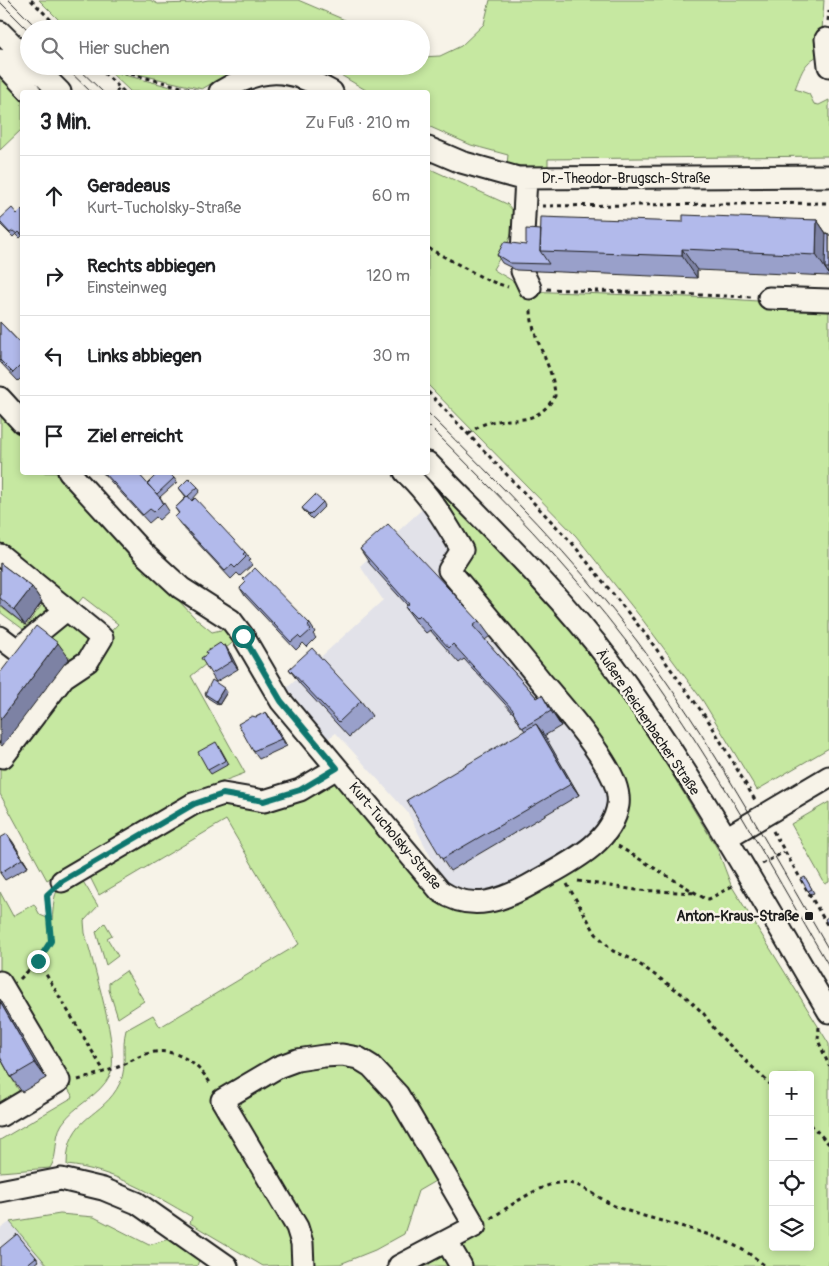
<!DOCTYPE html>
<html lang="de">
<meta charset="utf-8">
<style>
:root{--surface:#fff;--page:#f6f6f6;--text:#202124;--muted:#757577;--line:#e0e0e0}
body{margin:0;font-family:Pangolin,sans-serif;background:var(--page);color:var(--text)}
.controls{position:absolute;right:15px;bottom:15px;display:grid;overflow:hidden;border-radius:5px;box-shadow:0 2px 8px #0003}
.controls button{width:45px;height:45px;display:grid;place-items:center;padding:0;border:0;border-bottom:1px solid var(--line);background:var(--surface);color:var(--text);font:25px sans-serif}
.stop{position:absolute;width:15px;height:15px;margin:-11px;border:4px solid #0f766e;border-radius:50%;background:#fff}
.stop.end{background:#0f766e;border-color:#fff;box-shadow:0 1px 5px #0008}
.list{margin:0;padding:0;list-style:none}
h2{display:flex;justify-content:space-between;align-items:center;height:65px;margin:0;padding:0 20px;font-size:21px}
h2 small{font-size:16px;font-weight:400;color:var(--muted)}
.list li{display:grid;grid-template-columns:32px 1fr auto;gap:15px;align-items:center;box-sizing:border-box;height:80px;padding:0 20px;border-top:1px solid var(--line)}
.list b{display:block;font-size:19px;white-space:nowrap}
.list p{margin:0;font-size:16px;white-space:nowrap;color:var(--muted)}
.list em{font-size:16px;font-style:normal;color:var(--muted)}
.icon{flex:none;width:28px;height:28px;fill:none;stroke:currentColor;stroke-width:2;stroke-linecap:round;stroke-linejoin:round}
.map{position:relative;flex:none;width:829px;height:1266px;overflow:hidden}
.search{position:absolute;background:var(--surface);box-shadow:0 2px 8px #0003;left:20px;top:20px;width:410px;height:55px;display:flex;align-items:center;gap:12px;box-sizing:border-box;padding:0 18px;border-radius:28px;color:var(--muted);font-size:19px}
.panel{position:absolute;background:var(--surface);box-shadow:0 2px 8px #0003;left:20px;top:90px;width:410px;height:385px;border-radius:5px}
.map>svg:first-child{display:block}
</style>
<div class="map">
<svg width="829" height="1266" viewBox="0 0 829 1266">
<rect width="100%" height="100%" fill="#f7f3e8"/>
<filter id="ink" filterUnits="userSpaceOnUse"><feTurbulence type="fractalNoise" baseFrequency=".02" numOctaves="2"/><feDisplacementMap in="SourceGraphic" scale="10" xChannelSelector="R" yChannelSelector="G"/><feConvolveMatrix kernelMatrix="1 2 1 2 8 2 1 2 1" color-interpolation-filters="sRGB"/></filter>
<g filter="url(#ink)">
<path fill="#e2e2e9" d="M429,503l155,213 29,85 -17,32 -23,17 -62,35 -23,6 -19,-1 -16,-5 -12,-8 -33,-64 -72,-80 -9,6 -40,-51 96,-88 -23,-34z
M10,1222l38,44h-48v-37z"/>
<path fill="#c6e8a1" stroke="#71825e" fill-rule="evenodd" d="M39,0h111l8,4 35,-1 15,-3h90l68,29h-298z
M490,0h334l-2,31 2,22c-20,8 -22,18 -29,36l14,5 5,10 5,1 10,-5v56l-281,3v10l-41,-5 1,-9 -37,-10 -43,-19v-34h-59l-35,-21 -7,11 -36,-16h130v-9l19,-1 21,-10 23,-22z
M114,66h139l-25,8 -26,15 -69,-16z
M109,71l82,21h-60z
M0,73l22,23v33l-22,21z
M428,168l79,36 8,9c0,21 -11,38 -22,56 11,8 22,11 31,22l190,7 115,8v442l-72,42 -54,-89 -61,-82 -66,-83 -148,-151z
M1,412l21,23v37l36,1 138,146 16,13 13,-3 11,11 -45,36 54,97 -37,14 -161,93 -47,-86v-46l118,-124 -35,-27 -9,11 -74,-58z
M410,473h17l143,152 51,65 96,158 14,37 98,159v222h-363l-9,-22 23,-15 -31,-56 -31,18 -14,43 -29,16 -35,14 -77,2 -73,-43 2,-6c-39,-23 -78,-47 -125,-52 0,-51 36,-46 53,-82 8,-18 1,-35 6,-53l27,-15 7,12 139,-83 -73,-124 -127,75 -13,-26 107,-61 141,-28 104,122 129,-28 57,-79 -163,-220 3,-17zM773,1075h37v172h-37z
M44,602h3c2,15 -7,22 -16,33l-31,-23v-6l26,20z
M66,618l14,10 8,17 -4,10 -17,9 4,-6 -26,-19z
M829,802v80l-4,2 -34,-60z
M79,875l19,31 -14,15 1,12c7,27 36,120 25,142 -10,21 -36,30 -48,49 -9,14 -3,31 -12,44l-50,4v-32l73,-43 -73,-122v-83l13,24 21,-12 6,11 12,5c3,-27 0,-32 27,-45z
M105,923l7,12 -5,3 11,18 -12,9 -10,-33z
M126,971l18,30 -26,17 -9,-28v-7z
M0,1058l21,36 -21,12z
M60,1214l34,3 55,28 23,-7 28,19 -3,9h-149l-38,-44z
M440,1255l15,11h-36z"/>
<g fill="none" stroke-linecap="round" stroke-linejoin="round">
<defs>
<path id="minor" d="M0,32l29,29
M826,39l3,27
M0,60l30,32
M34,66l26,26
M220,92c43,-26 68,-25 112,0
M428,148l33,14 57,16 311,-2
M522,253l4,-75
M522,271l8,17
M769,298l60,2
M0,398l22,24
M428,463c63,65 129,128 183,200 81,110 148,231 218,349
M69,472l74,81 38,35 50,32 12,16 38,65 159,190c32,22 64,9 95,-9 31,-18 77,-38 83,-77 2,-14 -7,-32 -14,-43 -18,-29 -41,-55 -63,-81 -30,-37 -61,-74 -92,-111l13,-20c-17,-29 -32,-55 -57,-78
M0,555l102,83 -14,23 -24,16 -61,80
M0,637l17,13 49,-40
M726,838l103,-61
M62,881l131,-77 30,-10 41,7 36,-11 37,-22
M0,982l59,99 -59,35
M0,1191l61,-12 42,10 34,14 90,63
M447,1242l14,24
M303,1266l-1,-23 -5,-16 -75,-127 56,-33 19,-7 27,-4 18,-1 16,3 13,8 27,29 77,131 -76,40"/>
</defs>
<use href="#minor" stroke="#1c1c1c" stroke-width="25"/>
<path stroke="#1c1c1c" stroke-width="3" stroke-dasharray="4 4" stroke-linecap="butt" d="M31,0l29,29
M828,21l1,-10
M100,66l101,26
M98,67l26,25
M116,92l4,-4
M542,206l287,-3
M428,248l59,32 21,7
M547,289l204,8
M428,392l144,151 74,92 64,88 45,77
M469,434c31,-29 60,4 86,-38 -1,-32 -25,-56 -24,-89
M773,831l56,97
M618,846l86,52 5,1 25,-14
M762,864l22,-12
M578,881l58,9 60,3
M567,884l29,50 17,17 19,8 53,37 19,18 14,20 55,53
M38,961l66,110
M20,979l18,-18 13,-20 -4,-46 2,-2
M819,1027l-1,13 11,26
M78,1080c13,-4 27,-8 40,-13 10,-4 19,-10 28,-13 27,-9 51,8 65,30
M810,1124l19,20
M491,1218c20,-12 44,-31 67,-35 21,-4 41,17 59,24 49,19 108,23 148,59"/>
<use href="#minor" stroke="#f7f3e8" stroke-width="21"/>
<path stroke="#1c1c1c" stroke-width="1" d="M9,0l29,29
M0,2l29,29
M64,66l27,26
M76,66l27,26
M428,413c73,72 147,146 209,228 73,97 131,205 192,309
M428,425c70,69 141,141 201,220 76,100 136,213 200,321"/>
</g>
<path fill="#99a0ca" stroke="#1c1c1c" d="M22,209v27l-2,2 -4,-4 -3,3 -12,-12 -1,-2v-4l17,-5z
M817,220l9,13 3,1v42l-132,-6v8l-181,-8 -14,-7 -5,-8 29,-10 15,-15 142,-8z
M0,322l22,23v32l-4,4 -18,-19z
M102,472h35l10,12 27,-6 3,4 -17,15 9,14 -10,9 -3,-3 -7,6z
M198,487l2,4 -8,9 53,52 6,8 -2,1 3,4 -12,11 -3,-3 -6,6 -50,-54 -6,-8 4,-3 -4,-6 11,-11 -7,-9z
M323,502l2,4 -13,13 -8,-8 -2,-3z
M360,549l119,72 11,15 -5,4 52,58 15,12 9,16 -17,10 35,59 -129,76 -8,-12 83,-128 -11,-17 -50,-55 -5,4 -29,-33 -4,3 -10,-11 -11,-15 2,-2 -37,-41z
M0,563l32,24 10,15 -17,23 -25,-20z
M240,588l70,36 5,8 -2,2 3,4 -9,9 -4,-4 -7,7 -51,-54z
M223,646l7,7 8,16 -22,13 -5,-8z
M289,669l72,32 11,15 -23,21 -49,-53z
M227,692l-8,13 -11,-7 -3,-4z
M266,712l5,7 16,27 -28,13 -6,-8 3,-34z
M219,746l10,18 -18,10 -3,-4z
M7,834l21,33 -23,13 -5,-7z
M805,877l9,16 -3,1 -3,-3z
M0,999l46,79 -24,14 -11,-15 -11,-20z
M36,1257l3,4 -7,5h-32z"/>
<path fill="#7d82a4" stroke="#1c1c1c" d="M817,220l12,18 -4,30 4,6 -13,-19z
M682,249l15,21v8l-15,-22z
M32,587l10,15 -17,23 -11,-15z
M58,643l11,15 -67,88 -2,-2v-24z
M225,645l5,8 8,16 -6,-8z
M224,688l3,4 -8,13 -3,-4z
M542,695l10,15 9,16 -10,-15z
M266,712l5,7 16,27 -6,-7z
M536,724l9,12 34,59 -8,-11z
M7,834l6,8 15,25 -6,-8z
M0,999l46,79 -11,-15 -35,-61z"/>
<path fill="#b2baeb" stroke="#1c1c1c" d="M12,208l5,6 5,-5v26l-3,-3 -2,2 -4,-3 -3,2 -10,-11v-3z
M683,215l134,5 -1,35 -134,-6v7l-142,-5 1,-34 142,5z
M526,229l15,1 -1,21 9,13 -39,-1 -13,-8 7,-13 22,3z
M826,233l3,1v34h-4z
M0,322l22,23v24l-2,-3 -7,7 -13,-13z
M104,472h33l24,27 2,4 -9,9 -4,-3 -7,6z
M159,472h9l6,6 -17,16 -10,-10z
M189,478l9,9 -10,9 -1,1 -8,-9z
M315,495l8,7 -13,13 -8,-7z
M188,496l4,5 3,-3 50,54 -2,2 3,3 -11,11 -3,-3 -7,6 -50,-54 4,-4 -4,-5z
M388,524l91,97 -6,5 64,72 5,-3 9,16 -29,17 -9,-16 1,-1 -61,-67 -4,4 -30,-33 -3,3 -11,-11 4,-3 -49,-55z
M0,563l32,24 -18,23 -14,-12z
M255,568l55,56 -2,2 3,4 -10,9 -3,-3 -7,6 -51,-54 6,-6 -3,-3z
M36,626l22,17 -58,77v-47z
M220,643l3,3 2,-1 7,16 -21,13 -10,-16 6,-4 -1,-2z
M312,648l49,53 -22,21 -50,-53z
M212,680l12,8 -8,13 -11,-7z
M266,712l15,27 -28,12 -15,-27 14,-8 4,1z
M536,724l35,60 -129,75 -35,-59z
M216,742l10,18 -18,10 -10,-18z
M7,834l15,25 -22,14v-35z
M805,877l7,12 -4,2 -7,-12z
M828,917l1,2v8l-4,-8z
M0,1002l35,61 -24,14 -11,-20z
M17,1234l19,23 -11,9h-25v-18z"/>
</g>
<g fill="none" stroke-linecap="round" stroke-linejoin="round" filter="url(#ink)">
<path stroke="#0f766e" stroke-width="6" d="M38,961l13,-20 -4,-46 15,-14 132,-77 29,-10 41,7 36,-11 37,-22 -56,-67 -38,-65"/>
</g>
<rect fill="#1c1c1c" stroke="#f7f3e8" stroke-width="2" x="804" y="911" width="10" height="10" rx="2.5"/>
<g text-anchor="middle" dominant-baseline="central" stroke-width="5" stroke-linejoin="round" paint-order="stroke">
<g font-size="14" fill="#1c1c1c" stroke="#f7f3e8">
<text x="626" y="178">Dr.-Theodor-Brugsch-Straße</text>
<text transform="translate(648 722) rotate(56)">Äußere Reichenbacher Straße</text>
<text transform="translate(395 836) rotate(50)">Kurt-Tucholsky-Straße</text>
</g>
<g font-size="14" font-weight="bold" fill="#1c1c1c" stroke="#f7f3e8" text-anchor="end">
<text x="799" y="916">Anton-Kraus-Straße</text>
</g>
</g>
</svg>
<div class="controls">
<button>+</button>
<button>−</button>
<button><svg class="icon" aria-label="locate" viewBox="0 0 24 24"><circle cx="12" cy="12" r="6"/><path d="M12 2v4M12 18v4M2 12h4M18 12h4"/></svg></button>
<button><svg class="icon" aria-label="layers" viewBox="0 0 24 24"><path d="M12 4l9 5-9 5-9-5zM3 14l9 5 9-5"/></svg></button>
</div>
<div class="stop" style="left:243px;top:636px"></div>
<div class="stop end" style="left:38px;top:961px"></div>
<div class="search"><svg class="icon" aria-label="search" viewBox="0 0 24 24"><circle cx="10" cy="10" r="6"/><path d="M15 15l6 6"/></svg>Hier suchen</div>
<section class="panel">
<h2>3 Min.<small>Zu Fuß · 210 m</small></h2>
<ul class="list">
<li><svg class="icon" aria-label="ahead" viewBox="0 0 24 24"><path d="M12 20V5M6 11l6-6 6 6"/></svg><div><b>Geradeaus</b><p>Kurt-Tucholsky-Straße</p></div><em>60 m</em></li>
<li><svg class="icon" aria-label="right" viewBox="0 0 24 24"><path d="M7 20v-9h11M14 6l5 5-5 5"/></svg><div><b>Rechts abbiegen</b><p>Einsteinweg</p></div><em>120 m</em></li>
<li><svg class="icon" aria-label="left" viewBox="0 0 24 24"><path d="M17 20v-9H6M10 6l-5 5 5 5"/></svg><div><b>Links abbiegen</b></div><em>30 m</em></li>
<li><svg class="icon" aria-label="arrive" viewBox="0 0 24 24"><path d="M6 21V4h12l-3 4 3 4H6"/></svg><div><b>Ziel erreicht</b></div></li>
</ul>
</section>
</div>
